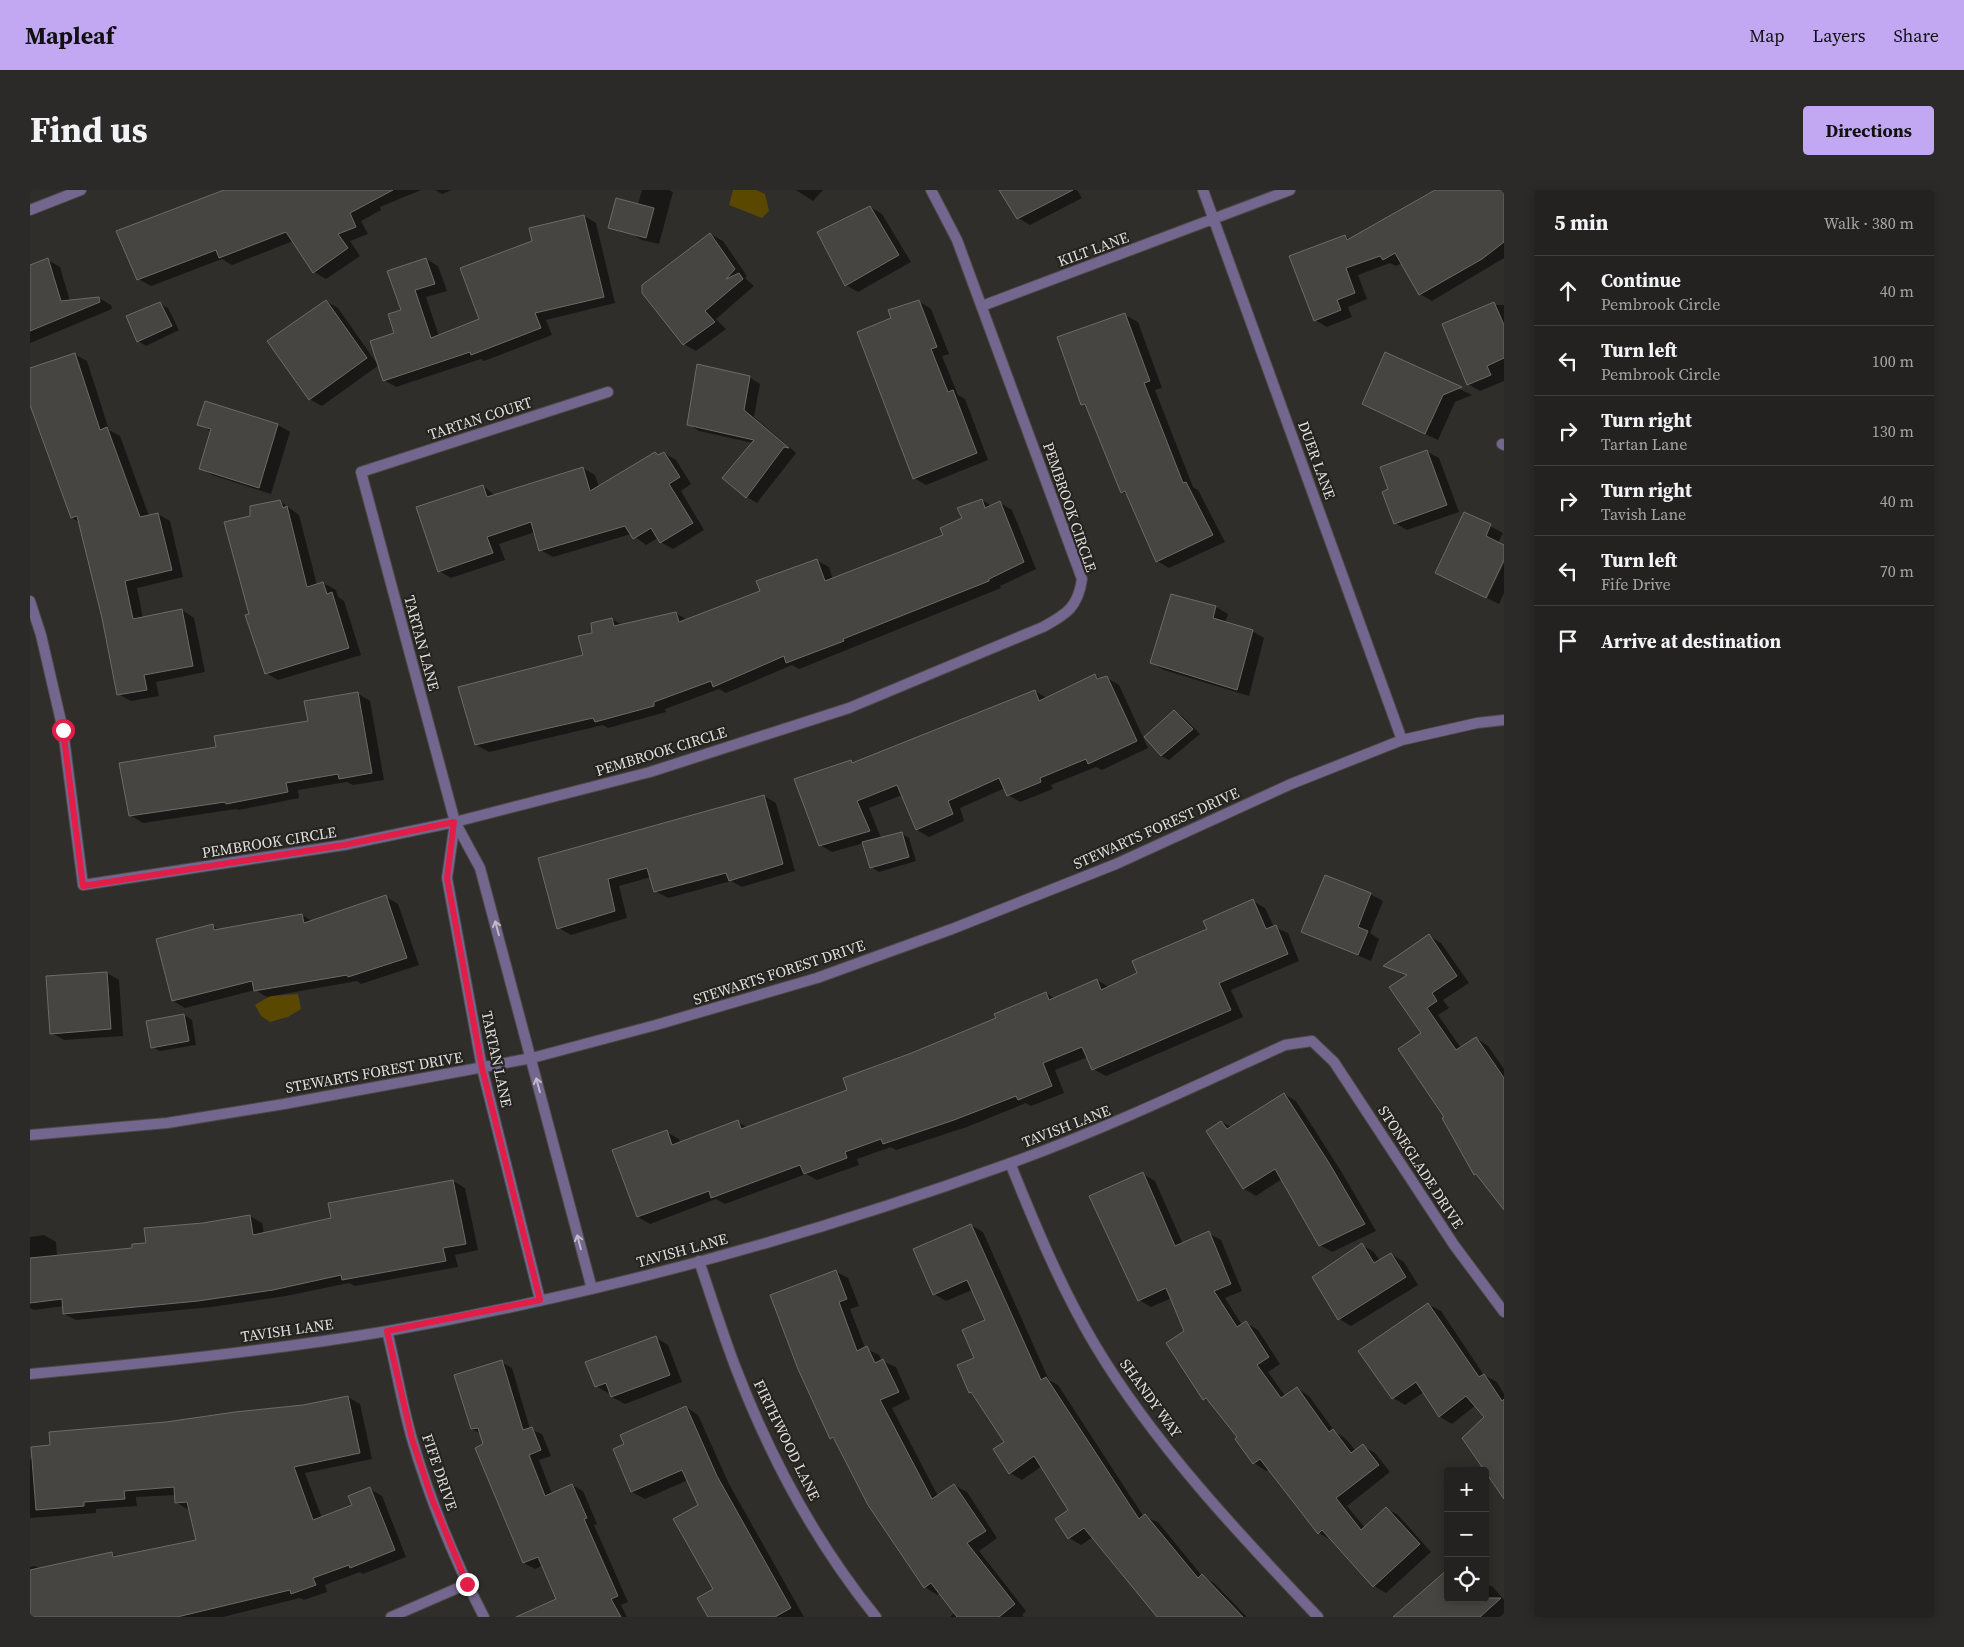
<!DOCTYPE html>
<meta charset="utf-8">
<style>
:root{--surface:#242220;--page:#2c2a29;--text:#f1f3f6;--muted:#a3a4a5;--line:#413f3e;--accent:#c2a8f3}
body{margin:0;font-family:"Source Serif 4",serif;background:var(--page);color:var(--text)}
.controls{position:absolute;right:15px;bottom:15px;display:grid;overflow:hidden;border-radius:5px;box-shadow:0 2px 12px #0003}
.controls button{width:45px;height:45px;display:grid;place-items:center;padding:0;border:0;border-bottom:1px solid var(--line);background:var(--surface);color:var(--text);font:25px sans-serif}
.stop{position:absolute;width:15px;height:15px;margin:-11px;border:4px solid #e11d48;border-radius:50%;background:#fff}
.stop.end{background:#e11d48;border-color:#fff;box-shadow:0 1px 5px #0008}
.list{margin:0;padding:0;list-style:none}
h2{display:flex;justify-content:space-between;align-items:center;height:65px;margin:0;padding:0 20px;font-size:21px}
h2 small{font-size:16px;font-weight:400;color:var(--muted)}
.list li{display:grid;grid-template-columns:32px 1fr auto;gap:15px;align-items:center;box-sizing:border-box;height:70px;padding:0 20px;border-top:1px solid var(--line)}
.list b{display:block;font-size:19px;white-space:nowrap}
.list p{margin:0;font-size:16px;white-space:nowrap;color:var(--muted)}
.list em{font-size:16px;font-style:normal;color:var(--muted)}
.icon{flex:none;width:28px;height:28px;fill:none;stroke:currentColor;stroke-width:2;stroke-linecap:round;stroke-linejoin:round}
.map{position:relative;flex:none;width:1474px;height:1427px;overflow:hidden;border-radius:5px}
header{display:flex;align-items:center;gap:30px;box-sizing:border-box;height:70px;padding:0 25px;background:var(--accent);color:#111}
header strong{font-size:24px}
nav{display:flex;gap:28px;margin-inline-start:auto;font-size:18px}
.intro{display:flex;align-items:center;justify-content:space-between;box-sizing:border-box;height:120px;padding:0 30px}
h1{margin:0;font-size:35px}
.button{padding:12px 22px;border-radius:5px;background:var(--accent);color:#111;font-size:18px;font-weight:700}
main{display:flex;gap:30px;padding:0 30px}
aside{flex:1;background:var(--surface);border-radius:5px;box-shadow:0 2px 12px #0003}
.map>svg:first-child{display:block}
</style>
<header>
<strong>Mapleaf</strong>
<nav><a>Map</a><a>Layers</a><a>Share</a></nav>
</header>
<div class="intro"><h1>Find us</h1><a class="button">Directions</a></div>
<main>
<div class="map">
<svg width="1474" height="1427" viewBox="0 0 1474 1427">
<rect width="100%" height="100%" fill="#302e2a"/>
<path fill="#5a4700" d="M703,0h23l9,4 4,17 -7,7 -33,-13z
M268,804l3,15 -13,8 -18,5 -9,-6 -6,-11 15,-9z"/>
<path fill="#0007" d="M196,0h195l-41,17 1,3 -20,11 7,13 -18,7 10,15 -34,23 -12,-7 -21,-31 -61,24 -10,-6 -71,27 -13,-7z
M405,0h17l-10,4z
M612,0h27l4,2 -14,52 -17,-4 -12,-7z
M766,0h27l-10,11z
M971,0h76l5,8 -52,27 -12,-7z
M1404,0h70v68l-72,43 -12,-7 -18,-31 -6,3 -6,-3 -32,12 9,24 -19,8 4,10 -25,10 -12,-7 30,-84 6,4z
M840,17l12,7 29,48 -53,30 -12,-7z
M554,26l12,7 19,80 -69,17 6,15 -68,26 -3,-2 -85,28 -12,-7 -5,-15 -57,41 -13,-7 17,-98 12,7 40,57 17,-31 8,-23 23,-52 12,7 9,25 -21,6 13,39 42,-16 52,-78z
M680,44l13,7 24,35 -2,2 9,8 -38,33 10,10 -30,22 -12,-7z
M18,70l12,7 10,34 29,-3 12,7 1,4 -82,34v-77z
M889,111l12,8 18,45 -7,2 16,39 7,4 23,61 -62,25 -12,-7 -21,-160z
M130,114l8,4 11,22 -33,16 -8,-5z
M1460,115h14v76l-24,10 -12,-7z
M1095,125l13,7 24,66 -7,2 38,97 5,3 27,52 -56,26 -12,-7 -29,-66 -6,-3 -34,-84 -6,-4z
M44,164l13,7 22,69 11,6 29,80 9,-2 12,7 13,56 -46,11 6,30 39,-8 12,8 11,54 -49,10 3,14 -28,5 -13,-7 -15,-77 -24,-95 -7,-4 -42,-117v-32z
M1356,164l86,41 -17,7 -17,38 -75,-36z
M719,187l11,7 -6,33 42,36 -39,50 -10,-6 6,-54 -54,-12 -11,-7z
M176,212l72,23 12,7 -19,62 -59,-19 -12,-7 12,-36 -13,-8z
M1396,261l13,7 20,54 -52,18 -12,-7z
M625,263l4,3 5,-3 12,7 15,24 -10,7 23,39 -31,19 -13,-7 -2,-4 -12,7 -15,-11 -78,23 -13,-7 -5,-18 -36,12 6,16 -54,18 -12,-7 44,-85 13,10 87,-28 12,7 4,12z
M952,310l10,6 8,-3 12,7 24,59 -36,17 1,2 -202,81 -7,-4 -66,28 -7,-4 -54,20 1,3 -58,16 -5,-3 -114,27 -13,-7 108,-89 10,-22 18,-15 11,6 52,-12 13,7 73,-28 55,-32 13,7 4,13 112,-44z
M250,311l19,14 18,70 6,-2 13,7 2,7 6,4 17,54 -83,25 -12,-7 -16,-58 2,-98z
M1435,323l38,20 -5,10 6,3v11z
M1474,373v30l-5,11 -12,-6z
M1186,417l12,7 -3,9 27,8 12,7 -15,58 -85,-26 -12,-7z
M1065,485l6,4 6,-1 12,7 29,63 -46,22 -6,-3 -45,18 2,4 -33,13 -12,-7 -3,-7 -45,20 4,13 -35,16 -12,-7 -15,-35 -33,13 12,30 20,-5 8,5 7,23 -37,11 -8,-5 -7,-24 -32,9 -12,-7 31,-83 4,2 180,-73 12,7z
M327,503l13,8 14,79 -31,5 -6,-3 -49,8 1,8 -60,12 -3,-1 -93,14 -13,-8 87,-67 92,-26z
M1144,521l8,5 18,18 -31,26 -8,-4z
M734,606l12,7 19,68 -53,16 -11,-6 -63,17 -13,-7 -4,-14 -32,9 8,32 -56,17 -12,-7 -19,-69z
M1340,704l13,7 -13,32 9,6 -8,22 -68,-29z
M356,707l12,7 21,61 -58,19 -4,-3 -90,16 -12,-7 -70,18 -12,-7 40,-75 7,4 82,-15 10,6z
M1223,711l12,7 9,19 14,6 11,28 -68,29 12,27 -137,59 -13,-7 -5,-12 -33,13 9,23 -33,13 -5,-3 -59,24 -71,23 -5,-3 -34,12 2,6 -42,15 -11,-6 -81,30 -9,-5 -66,25 -12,-7 -24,-66 52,-19 13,7 1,4 58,-21 11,6 100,-37 61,-36 87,-36 49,-26 9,6 42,-19 12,7 30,-13z
M1399,746l12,7 28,40 -26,17 6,8 -11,7 23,33 15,-10 12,8 16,23v138l-24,-30 -6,-3 -28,-57 -39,-141 -21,-11z
M77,783l12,7 4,56 -59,4 -12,-7z
M154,825l8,5 4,25 -36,6 -8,-4z
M1254,904l12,7 45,70 35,60 -44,21 -12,-7 -38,-66 -26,17 -13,-8 -21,-66 9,5z
M1113,984l12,7 28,63 25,-11 13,7 21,51 -17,7 17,27 4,-2 12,7 22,34 -12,8 18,25 11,-9 12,8 26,36 10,6 11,13 7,-5 12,7 15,19 -43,34 18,22 21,-20 12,7 33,37 -45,41 -12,-7 -43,-46 -12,-7 -50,-64 -3,2 -12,-8 -18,-24 3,-2 -28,-34 -7,-4 -18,-68 -14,-33 -21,9 -12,-7z
M423,991l12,7 13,62 -23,5 3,12 -103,19 -6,-3 -63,13 -75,11 -135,13 -12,-6v-8l-30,4 -4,-2v-71l14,-2 12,7 1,14 77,-7 69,-25 47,-8 12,7 2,11 68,-15z
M941,1035l12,7 66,148 9,5 86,132 14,5 44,54 12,7 33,34h-88l-66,-80 -12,8 -12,-7 1,-28 -28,-44 -20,14 -12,-7 -4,-31 -36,-50 6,-33 11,-38 -15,-31 -26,11 -12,-7z
M1332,1055l12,7 6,9 11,-7 13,8 14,23 -67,41 -12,-7z
M805,1081l13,7 11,28 -9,3 15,39 14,7 3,6 14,6 14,32 -18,9 46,88 16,-11 13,7 30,46 -18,13 47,60 -4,4 2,2h-74l5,-5 -15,-19 -3,2 -12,-8 -56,-83 -32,-63 -6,-3z
M1398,1114l13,7 43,64 13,7 7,12v103l-18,-80 -10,-12 -24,19 -12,-7 -16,-25 -19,13 -12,-7z
M626,1148l12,7 14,37 -57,22 -13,-7 -1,-5 -3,1 -12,-7z
M471,1172l11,6 18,61 12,5 9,22 -12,4 13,34 20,-9 11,6 14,33 -3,1 34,77 -7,3 6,12h-77l8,-17 -15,-35 -8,4 -11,-6 -43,-129 -9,-5z
M318,1207l12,7 12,55 -67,14 17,45 31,-12 17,-17 12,7 24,61 -43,17 -3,-2 -35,13 2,7 -23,8 -4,-2 -77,19h-193v-50l5,-1 6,3 70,-16 7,4 80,-16 -9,-31 -12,-7 -1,-8 -40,2 1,9 -41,3v4l-66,5v-59l21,-13 116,-22 136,-18z
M656,1217l12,8 31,69 75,133h-95l5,-28 -15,-84 -11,-25 -43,19 -13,-7 -18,-42z
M1455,1393l8,4 11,13v13l-4,4h-97l45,-19h37z"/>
<path fill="#474541" stroke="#6c6b66" d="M194,0h169l-43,23 6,14 -18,7 10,14 -35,25 -27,-41 -67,26 -3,-8 -79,30 -21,-49z
M969,0h74l-56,29z
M1405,0h69v52l-22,17 -63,36 -24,-42 -12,7 -3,-4 -34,12 9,25 -18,7 4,10 -27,11 -25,-65 56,-21 2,5z
M586,8l38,10 -8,30 -38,-10z
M840,16l29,49 -54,31 -28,-54z
M554,25l20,82 -69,16 6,15 -70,27 -1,-3 -87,29 -13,-40 24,-8 -6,-19 13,-4 -14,-39 39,-13 9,26 -20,6 16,48 48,-19 -19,-51 72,-27 -3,-13z
M680,43l25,36 -9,10 13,-6 4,6 -38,32 10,11 -32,23 -41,-52v-8z
M18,68l13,43 38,-4 1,5 -70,29v-66z
M296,110l41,58 -58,42 -42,-59z
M889,110l18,47 -6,2 17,43 5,-2 24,63 -64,26 -56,-147 34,-14 -3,-8z
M130,112l12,24 -35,16 -11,-26z
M1464,112l10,23v33l-17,8 4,9 -24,10 -25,-61z
M1095,123l25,68 -6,2 39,100 3,-1 27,53 -57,27 -31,-71 -4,2 -36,-89 -4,1 -24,-68z
M1355,162l77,35 -19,8 -18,39 -63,-30z
M45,163l25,77 7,-3 33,90 18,-4 14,57 -47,11 8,38 49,-10 11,57 -49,9 3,15 -30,5 -15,-77 -25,-102 -6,2 -41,-113v-37z
M667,174l53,12 -6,34 45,38 -5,-1 -38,51 -24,-20 32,-38 -67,-15z
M175,211l73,23 -19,64 -60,-19 12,-40 -14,-4z
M1397,260l20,55 -53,19 -12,-32 6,-3 -8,-22z
M625,262l3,3 6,-3 16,25 -11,7 24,39 -33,20 -9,-15 -18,11 -8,-13 -86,25 -8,-29 -44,15 6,16 -55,19 -22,-65 67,-22 4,12 96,-30 7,24z
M952,309l3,9 15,-7 24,61 -35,17v2l-146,58 1,2 -58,22 -2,-7 -71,31 -2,-6 -57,21v4l-59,16 -2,-4 -118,27 -17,-58 125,-32 -5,-19 14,-3 -1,-10 21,-5 2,8 62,-14 3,10 81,-31 -4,-10 61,-22 8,22 118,-46 -3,-7 22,-10 -5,-10z
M250,310l3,8 4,-2 20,81 16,-5 4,12 5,-2 17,56 -84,26 -20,-59 4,-1 -25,-92 26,-6v-10z
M1434,322l27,12 -5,12 18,9v15l-18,38 -51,-25z
M1141,404l45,12 -3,12 40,12 -16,60 -87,-27z
M1065,484l2,5 10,-3 30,65 -49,23 -2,-5 -46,19 1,4 -34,14 -8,-18 -51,23 5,13 -37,16 -19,-45 -40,16 13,30 -51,15 -25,-67 57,-19 1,3 183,-73 4,11z
M328,502l14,81 -33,6 -1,-5 -52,9 2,9 -62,12 -1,-2 -96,14 -10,-53 97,-16 -2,-11 94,-15 -4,-20z
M1144,520l19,19 -32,27 -17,-19z
M734,605l19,69 -54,17 -3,-8 -72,19 -7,-24 -39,11 7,32 -58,18 -19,-71z
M872,642l7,25 -39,11 -8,-26z
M1295,685l46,18 -13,34 10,4 -10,24 -57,-23z
M356,705l21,63 -59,19 -1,-2 -93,16 -2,-10 -80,20 -16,-62 57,-15 1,6 88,-16 2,9z
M1223,709l13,30 10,-4 12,29 -69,29 12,27 -139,60 -10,-23 -39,16 9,23 -34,14 -2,-4 -62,24 -71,24 -2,-5 -36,13 2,6 -43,16 -4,-9 -89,33 -2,-7 -72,26 -25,-67 55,-20 5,15 66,-25 3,9 106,-39 -4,-12 66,-24 87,-36 -2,-4 52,-22 3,8 48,-21 4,11 36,-17 -5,-12 75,-32 -4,-8z
M1399,744l28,42 -25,17 5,8 -10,7 29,42 20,-13 28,41v132l-28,-36 -2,1 -32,-57 2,-1 -46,-68 23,-16 -32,-46 18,-12 -24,-9z
M77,782l4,57 -61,5 -4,-58z
M154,824l5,27 -38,7 -5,-27z
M1254,903l45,70 36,61 -46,22 -44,-77 -32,20 -37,-58 15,-10 6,8z
M1113,982l32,74 34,-15 22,53 -17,7 23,36 9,-6 23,36 -12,8 24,33 16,-11 32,45 4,-3 18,24 12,-9 16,21 -43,33 25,32 25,-23 34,37 -47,43 -51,-57 -4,4 -58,-75 -7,5 -18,-25 2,-2 -31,-39 -3,2 -37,-57 18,-12 -18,-43 -28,13 -49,-105z
M423,990l13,64 -23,4 3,13 -104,19 -1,-5 -68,15 -75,11 -135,13 -1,-15 -32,4v-45l102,-10v-4l14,-1 -2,-15 59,-5 47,-8 3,20 78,-17 -3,-15z
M941,1034l70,156 5,-3 93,142 6,-5 53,64 4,-4 41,43h-86l-73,-89 -16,11 -13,-20 13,-9 -34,-54 -25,18 -16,-25 11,-7 -33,-50 -2,1 -12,-28 17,-7 -12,-28 23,-10 -18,-40 -34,15 -20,-46z
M1332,1053l12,20 17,-10 15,24 -68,43 -26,-43z
M806,1080l11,29 -8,3 18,49 10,-5 8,17 8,-4 16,33 -19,8 52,99 22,-15 32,47 -19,12 48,61 -16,13h-42l-26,-34 -7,5 -56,-83 -35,-68 -3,2 -32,-70 -28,-74z
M1398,1113l51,74 5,-3 18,27 2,-2v100l-42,-61 22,-21 -18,-21 -27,21 -23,-35 -24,17 -34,-48z
M626,1146l14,39 -59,22 -5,-14 -11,4 -10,-25z
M472,1170l21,70 9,-3 9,23 -12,5 16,41 27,-12 15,34 -3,1 34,77 -7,3 10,18h-105l40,-18 -18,-42 -15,6 -48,-115 8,-4 -5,-16 -7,1 -17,-54z
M318,1206l12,57 -66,14 19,53 39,-15 -4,-9 22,-9 25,63 -45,18 -1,-3 -36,13 3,7 -25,9 -1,-4 -113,27h-147v-47l82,-18 1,5 83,-17 -9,-38 -12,1 -1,-16 -50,4 1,8 -41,3v4l-48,4 -5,-63 19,-2 -1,-13 117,-10 69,-10 68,-7z
M656,1216l31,70 74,132 -16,9h-67l-11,-19 16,-9 -40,-70 25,-14 -16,-35 -51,22 -18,-43 11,-5 -4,-9z
M1418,1379v29h53l-21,19h-87z"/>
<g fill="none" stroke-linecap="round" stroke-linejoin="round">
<defs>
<path id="street" d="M1173,0l199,550
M0,20l51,-20
M952,116l308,-116
M1472,254l2,1
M0,411l11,34 22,95 20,155 261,-40 111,-23 195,-50 199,-64 194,-81c24,-13 35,-20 39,-48l-125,-339 -26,-50
M425,632l-8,56 35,190 58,232
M0,945l137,-12 117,-19 248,-46 124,-33 161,-47 135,-49 164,-65 175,-80 111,-44 75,-17 27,-3
M980,973c25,62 51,125 85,182 59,99 144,189 223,272
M669,1071c12,35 23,71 36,105 34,89 81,177 141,251
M562,1099l-112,-421 -25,-46 -94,-350 247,-80
M357,1141c9,36 15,73 25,108 18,61 43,122 72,178
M0,1184c120,-11 239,-23 358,-43 211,-37 419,-94 620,-167 95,-34 185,-77 277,-119l27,-4 22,21 120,183 50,67
M361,1427l76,-33"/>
</defs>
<use href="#street" stroke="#4c4a46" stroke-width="12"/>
<use href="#street" stroke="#74678f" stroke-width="10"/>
</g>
<defs><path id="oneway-shaft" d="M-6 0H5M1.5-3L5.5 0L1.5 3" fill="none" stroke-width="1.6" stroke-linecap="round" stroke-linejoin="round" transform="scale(1.25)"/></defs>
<g stroke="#bfbac4">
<use href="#oneway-shaft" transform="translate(467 738) rotate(-105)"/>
<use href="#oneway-shaft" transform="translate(508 895) rotate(-105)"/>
<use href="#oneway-shaft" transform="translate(549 1052) rotate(-105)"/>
</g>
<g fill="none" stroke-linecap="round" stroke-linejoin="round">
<path stroke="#e11d48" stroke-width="6" d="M33,540l20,156 261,-41 110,-23 -7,56 35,190 58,232 -153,31 25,108 20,60 35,85"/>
</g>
<g text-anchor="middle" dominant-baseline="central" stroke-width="4.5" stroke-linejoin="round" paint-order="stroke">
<g font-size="15" fill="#dfdedb" stroke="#262420">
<text transform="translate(1063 59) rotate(-20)">KILT LANE</text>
<text transform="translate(450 228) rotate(-18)">TARTAN COURT</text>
<text transform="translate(1287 270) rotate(70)">DUER LANE</text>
<text transform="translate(1040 317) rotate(71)">PEMBROOK CIRCLE</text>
<text transform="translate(392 453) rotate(75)">TARTAN LANE</text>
<text transform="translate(631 561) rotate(-17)">PEMBROOK CIRCLE</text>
<text transform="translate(1126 638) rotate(-24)">STEWARTS FOREST DRIVE</text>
<text transform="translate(239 652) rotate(-9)">PEMBROOK CIRCLE</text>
<text transform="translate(749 782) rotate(-18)">STEWARTS FOREST DRIVE</text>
<text transform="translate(467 869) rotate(78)">TARTAN LANE</text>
<text transform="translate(344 882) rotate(-10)">STEWARTS FOREST DRIVE</text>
<text transform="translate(1036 936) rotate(-21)">TAVISH LANE</text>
<text transform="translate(1391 977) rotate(57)">STONEGLADE DRIVE</text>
<text transform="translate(652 1060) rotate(-15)">TAVISH LANE</text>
<text transform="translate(257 1140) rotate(-8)">TAVISH LANE</text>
<text transform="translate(1121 1208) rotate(54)">SHANDY WAY</text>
<text transform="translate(757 1250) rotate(64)">FIRTHWOOD LANE</text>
<text transform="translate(410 1282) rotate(71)">FIFE DRIVE</text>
</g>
</g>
</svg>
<div class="controls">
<button>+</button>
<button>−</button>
<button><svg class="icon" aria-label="locate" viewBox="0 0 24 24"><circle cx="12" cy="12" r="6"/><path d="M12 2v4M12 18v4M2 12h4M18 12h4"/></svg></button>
</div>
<div class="stop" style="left:33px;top:540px"></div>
<div class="stop end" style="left:437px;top:1394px"></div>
</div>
<aside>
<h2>5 min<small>Walk · 380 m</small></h2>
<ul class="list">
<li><svg class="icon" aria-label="ahead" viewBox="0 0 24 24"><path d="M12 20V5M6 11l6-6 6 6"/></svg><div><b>Continue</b><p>Pembrook Circle</p></div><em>40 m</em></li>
<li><svg class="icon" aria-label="left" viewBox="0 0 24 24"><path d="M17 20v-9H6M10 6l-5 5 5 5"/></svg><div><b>Turn left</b><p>Pembrook Circle</p></div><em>100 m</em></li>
<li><svg class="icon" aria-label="right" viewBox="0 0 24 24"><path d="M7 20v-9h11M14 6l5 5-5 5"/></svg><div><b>Turn right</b><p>Tartan Lane</p></div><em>130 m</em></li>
<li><svg class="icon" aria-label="right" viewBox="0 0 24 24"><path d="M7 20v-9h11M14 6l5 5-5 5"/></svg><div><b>Turn right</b><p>Tavish Lane</p></div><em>40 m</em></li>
<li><svg class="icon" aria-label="left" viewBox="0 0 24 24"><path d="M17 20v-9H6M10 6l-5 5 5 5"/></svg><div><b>Turn left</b><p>Fife Drive</p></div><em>70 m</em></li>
<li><svg class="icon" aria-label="arrive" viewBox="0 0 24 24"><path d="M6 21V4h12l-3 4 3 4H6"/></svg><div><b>Arrive at destination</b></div></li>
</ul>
</aside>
</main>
